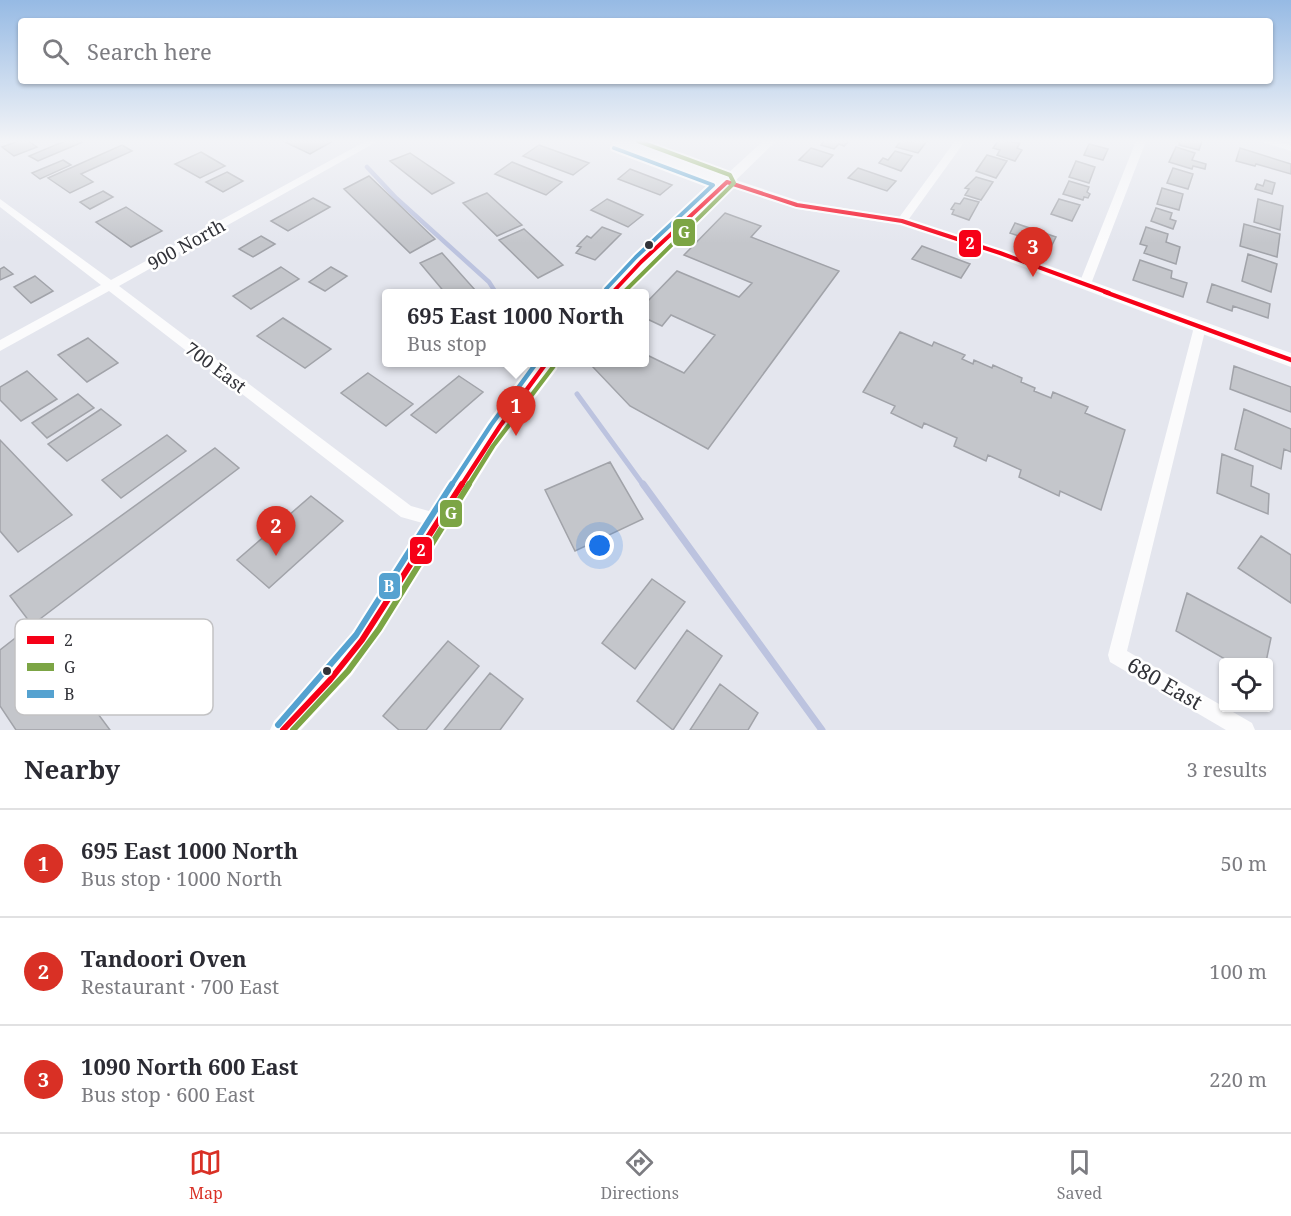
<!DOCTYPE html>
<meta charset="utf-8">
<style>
:root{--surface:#fff;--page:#f2f2f3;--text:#2b2b33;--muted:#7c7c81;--line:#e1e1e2;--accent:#d93025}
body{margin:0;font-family:"Noto Serif",serif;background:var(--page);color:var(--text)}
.controls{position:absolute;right:18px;bottom:18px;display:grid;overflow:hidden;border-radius:6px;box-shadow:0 2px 4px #0004}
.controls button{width:54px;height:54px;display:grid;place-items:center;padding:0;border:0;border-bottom:2px solid var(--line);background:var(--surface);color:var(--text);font:30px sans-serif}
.you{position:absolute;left:600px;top:546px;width:21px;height:21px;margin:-15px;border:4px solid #fff;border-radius:50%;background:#1a73e8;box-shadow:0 0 0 9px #1a73e833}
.badge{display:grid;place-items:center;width:39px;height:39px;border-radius:50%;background:var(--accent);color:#fff;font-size:20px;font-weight:700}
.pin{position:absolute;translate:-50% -50px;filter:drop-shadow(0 2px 3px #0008)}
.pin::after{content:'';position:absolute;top:32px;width:21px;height:18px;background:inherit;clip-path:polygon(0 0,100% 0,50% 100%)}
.popup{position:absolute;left:382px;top:289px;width:267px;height:78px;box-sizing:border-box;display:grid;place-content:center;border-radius:6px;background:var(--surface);filter:drop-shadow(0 2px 4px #0005);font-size:20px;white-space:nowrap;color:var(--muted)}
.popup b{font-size:22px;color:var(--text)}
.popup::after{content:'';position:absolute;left:50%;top:100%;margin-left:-12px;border:12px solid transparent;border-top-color:var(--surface)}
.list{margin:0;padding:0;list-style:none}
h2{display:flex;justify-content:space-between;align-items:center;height:78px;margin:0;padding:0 24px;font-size:26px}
h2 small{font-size:20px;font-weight:400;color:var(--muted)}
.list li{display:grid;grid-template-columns:39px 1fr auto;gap:18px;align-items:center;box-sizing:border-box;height:108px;padding:0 24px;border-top:2px solid var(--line)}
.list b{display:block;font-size:22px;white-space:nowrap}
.list p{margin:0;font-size:20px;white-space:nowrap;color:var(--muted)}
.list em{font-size:20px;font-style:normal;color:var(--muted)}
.icon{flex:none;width:33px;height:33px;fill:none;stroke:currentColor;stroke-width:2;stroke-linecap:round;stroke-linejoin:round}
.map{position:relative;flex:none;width:1291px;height:730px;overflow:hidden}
.search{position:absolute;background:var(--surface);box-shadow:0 2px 4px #0004;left:18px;right:18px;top:18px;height:66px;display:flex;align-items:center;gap:15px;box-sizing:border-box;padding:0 21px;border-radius:6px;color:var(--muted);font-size:22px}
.sheet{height:402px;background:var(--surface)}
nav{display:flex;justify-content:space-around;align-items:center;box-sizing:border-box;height:84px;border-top:2px solid var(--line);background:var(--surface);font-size:16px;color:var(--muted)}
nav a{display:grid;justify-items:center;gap:3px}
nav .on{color:var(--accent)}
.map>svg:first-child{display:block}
</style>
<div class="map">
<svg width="1291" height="730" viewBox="0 0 1291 730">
<rect width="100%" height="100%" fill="#e4e6ee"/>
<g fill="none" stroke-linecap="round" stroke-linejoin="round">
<path stroke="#bcc3df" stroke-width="4.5" d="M367,167l29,31 93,84 7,11"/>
<path stroke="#bcc3df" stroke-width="5" d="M495,292l1,2
M577,394l67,92"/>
<path stroke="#bcc3df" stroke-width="7" d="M643,484l179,246"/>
</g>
<path fill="#c4c6cb" stroke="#a1a3a9" stroke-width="1.5" d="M18,141h10l9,6 -23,9 -12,-9z
M65,141h20l-47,20 -9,-5z
M283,141h50l-23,13z
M824,141h25l-5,5 -5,-2 -5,5 -13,-4z
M901,141l5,1 21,-1 -9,12 -22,-6z
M998,141l22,2 -3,5 5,2 -7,11 -18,-6 3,-5 -7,-2z
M1175,141h27l-3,9 -20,-5 1,-3z
M1089,144l19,5 -5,11 -19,-5z
M122,145l10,6 -51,23 12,8 -23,11 -22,-15z
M539,145l50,18 -16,12 -50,-19z
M1176,147l19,6 -3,7 14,4 -1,5 -12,-3 -1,3 -23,-7z
M811,148l22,7 -11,12 -23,-7z
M1240,148l51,16v10l-35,-10 -1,2 -19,-5z
M895,151l17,5 -11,15 -22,-8 4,-5 5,2z
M201,152l24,14 -25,12 -25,-14z
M410,153l44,30 -22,11 -42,-33z
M987,155l20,6 -11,17 -20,-7z
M63,160l8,5 -31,14 -8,-6z
M1076,161l19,6 -6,16 -20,-6z
M512,162l50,20 -16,13 -51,-21z
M858,168l38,13 -9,10 -39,-13z
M1173,168l20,6 -5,15 -21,-6z
M630,169l42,16 -12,10 -42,-16z
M227,172l16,9 -20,11 -17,-10z
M369,176l66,63 -25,14 -66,-64z
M976,177l17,5 -12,18 -16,-5 4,-6 -4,-1z
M1265,180l10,3 -3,11 -17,-5 2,-5 6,2z
M1069,181l20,6 -2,5 3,2 -2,4 -4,-1 -1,3 -20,-6z
M1162,188l21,6 -4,16 -22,-6z
M103,191l10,6 -23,12 -10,-7z
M487,193l35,32 -25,11 -34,-33z
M313,198l17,9 -42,24 -17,-10z
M964,198l15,4 -10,18 -17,-6 2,-4 -3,-1 4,-6 5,1z
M607,199l36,16 -15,12 -37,-17z
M1059,199l21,6 -8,16 -21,-7z
M1258,199l25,7 -3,24 -26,-8z
M126,207l36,24 -31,16 -35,-25z
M1156,208l16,5 -2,6 6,2 -3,8 -22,-8z
M725,213l36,13 -10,11 88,34 -131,178 -78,-43 -39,-41 2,-3h52v-8l39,19 31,-38 -44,-20 -9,11 -17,-8v-14l32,-33 62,26 13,-14 -68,-28z
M1015,223l41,14 -5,10 -41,-14z
M1244,224l36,10 -3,23 -37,-11z
M602,227l19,7 -26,26 -19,-7 5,-6 -4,-1 10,-10 4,2z
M1146,227l22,7 -2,8 14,5 -4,17 -32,-11 3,-7 -7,-2z
M524,229l39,36 -25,13 -39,-38z
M261,236l14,8 -22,13 -14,-8z
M922,246l48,18 -9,14 -49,-19z
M442,253l34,38 -5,3h-25l-26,-31z
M1248,254l29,10 -6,28 -29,-11z
M1140,260l32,11 -1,7 16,5 -4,14 -50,-17z
M4,267l9,7 -13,6v-11z
M281,267l18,12 -48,30 -18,-13z
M331,267l16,9 -22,15 -16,-9z
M35,276l18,15 -22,12 -17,-16z
M1212,284l58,20 -2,14 -35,-12 -1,5 -25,-9z
M283,318l48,31 -26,19 -48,-32z
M900,332l32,14 2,-4 31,13 -3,4 11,5 1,-4 18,8 1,-3 29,13 -1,4 14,6 -1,3 17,7 2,-6 35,15 -3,6 40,17 -24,80 -41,-19 -1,5 -40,-19 2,-7 -33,-15 -2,6 -32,-15 3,-8 -33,-15 -2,5 -31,-15 4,-7 -32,-14z
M88,338l30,25 -31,19 -29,-27z
M1234,366l57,21v25l-61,-23z
M27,371l30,28 -36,22 -21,-21v-13z
M368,373l45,31 -27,22 -45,-33z
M459,376l24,16 -47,41 -25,-18z
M78,394l16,14 -47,30 -15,-15z
M101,409l20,16 -54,36 -19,-17z
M1244,409l47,20v23l-7,-3 -3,20 -46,-20z
M167,435l19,16 -65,47 -19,-18z
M0,440l72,75 -54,37 -18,-21z
M215,448l24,20 -207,157 -22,-29z
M1222,454l31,12 -2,20 18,8 -1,20 -51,-21z
M610,462l33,57 -68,32 -30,-61z
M311,496l32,25 -74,67 -32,-28z
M1261,536l30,19v48l-53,-35z
M652,579l33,23 -50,67 -33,-26z
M1187,593l84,45 -5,24h-36l-54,-31z
M32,625l78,105h-94l-16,-24v-56z
M687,630l35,26 -49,74 -36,-29z
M448,641l31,25 -53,64h-27l-16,-14z
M490,673l33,26 -23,31h-56z
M720,684l38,29 -10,17h-58z"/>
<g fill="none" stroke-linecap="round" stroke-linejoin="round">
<path fill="#fbfbfc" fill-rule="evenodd" d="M366,141h12l-259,145 292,220 32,9 2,5 -2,5 -6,2 -36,-10 -292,-226 -109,60v-11l101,-55 -101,-78v-8l111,81z
M955,141h10l-59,82h-8v-4z
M1136,141h10l-55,143 -6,4 -4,-1 -2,-3z
M1259,141h16l16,4v6z
M1200,322l6,5 -79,324 125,72 3,7h-29l-116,-68 -2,-7 86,-328z"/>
<path fill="#fbfbfc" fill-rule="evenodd" d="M611,141h18l96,35 38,-35h13l-40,39 63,21 108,17 98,32 286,103v14l-296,-111 -95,-31 -103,-16 -68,-22 -82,79 -26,28h-18l32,-36 82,-75 -105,-39z
M536,362h20l-62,86 -113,185 -29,42 -51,55h-31l4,-9c32,-34 64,-66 90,-104 59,-84 106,-175 172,-255z"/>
<defs>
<path id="bus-1-far2" d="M727,182l70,23 105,16 98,32 109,40
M612,293l29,-31 86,-80"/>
<path id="bus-1-far1" d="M1105,292l186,68
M611,294l2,-2
M461,486l39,-60 47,-64"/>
<path id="bus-1" d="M283,730l47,-50 32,-40 100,-156"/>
<path id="bus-2-far2" d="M623,293l111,-110 -4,-8 -92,-34"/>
<path id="bus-2-far1" d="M622,294l2,-2
M468,486l25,-40 60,-79"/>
<path id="bus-2" d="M293,730l55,-59 31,-42 90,-145"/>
<path id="bus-3-far2" d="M606,289l30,-32 77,-72 -99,-37"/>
<path id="bus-3-far1" d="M451,486l40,-61 46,-63"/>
<path id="bus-3" d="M278,725l78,-90 96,-151"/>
</defs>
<use href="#bus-1-far2" stroke="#fff" stroke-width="8"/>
<use href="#bus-1-far1" stroke="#fff" stroke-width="9"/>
<use href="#bus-1" stroke="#fff" stroke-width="10"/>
<use href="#bus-2-far2" stroke="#fff" stroke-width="8"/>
<use href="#bus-2-far1" stroke="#fff" stroke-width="9"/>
<use href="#bus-2" stroke="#fff" stroke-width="10"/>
<use href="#bus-3-far2" stroke="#fff" stroke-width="8"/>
<use href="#bus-3-far1" stroke="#fff" stroke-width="9"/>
<use href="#bus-3" stroke="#fff" stroke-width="10"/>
<use href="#bus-1-far2" stroke="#f60017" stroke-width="4"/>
<use href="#bus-1-far1" stroke="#f60017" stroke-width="4.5"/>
<use href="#bus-1" stroke="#f60017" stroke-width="6"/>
<use href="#bus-2-far2" stroke="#7ca545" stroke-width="4"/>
<use href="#bus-2-far1" stroke="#7ca545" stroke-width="4.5"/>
<use href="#bus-2" stroke="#7ca545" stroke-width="6"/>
<use href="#bus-3-far2" stroke="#55a2d0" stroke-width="4"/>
<use href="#bus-3-far1" stroke="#55a2d0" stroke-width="4.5"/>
<use href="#bus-3" stroke="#55a2d0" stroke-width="6"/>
</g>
<linearGradient id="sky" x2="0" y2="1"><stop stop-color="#96bae4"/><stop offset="0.58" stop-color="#f3f4f7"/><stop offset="1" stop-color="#f3f4f7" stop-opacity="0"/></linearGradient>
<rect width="1291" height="243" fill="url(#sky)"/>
<g fill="#323339" stroke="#fff" stroke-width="2">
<circle cx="649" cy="245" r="5"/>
<circle cx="327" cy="671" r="5"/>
</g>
<g text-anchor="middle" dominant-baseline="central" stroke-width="5" stroke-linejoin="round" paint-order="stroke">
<g font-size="18" fill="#323339" stroke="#fff">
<text transform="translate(186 244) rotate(-29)">900 North</text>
<text transform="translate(216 367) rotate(37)">700 East</text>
</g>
<g font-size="21" fill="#323339" stroke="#fff">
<text transform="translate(1165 683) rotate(30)">680 East</text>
</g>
</g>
<rect x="15" y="619" width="198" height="96" rx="9" fill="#fff" stroke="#c2c2c4" stroke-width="1.5"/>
<rect x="27" y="636" width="27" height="8" fill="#f60017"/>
<rect x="27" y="663" width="27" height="8" fill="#7ca545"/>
<rect x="27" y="690" width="27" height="8" fill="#55a2d0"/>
<g font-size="16" fill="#323339">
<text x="64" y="646">2</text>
<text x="64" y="673">G</text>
<text x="64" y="700">B</text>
</g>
<g stroke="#fff" stroke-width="2">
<rect x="672" y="218" width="24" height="29" rx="6" fill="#7ca545"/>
<rect x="958" y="229" width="24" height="29" rx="6" fill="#f60017"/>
<rect x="439" y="499" width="24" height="29" rx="6" fill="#7ca545"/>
<rect x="409" y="536" width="24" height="29" rx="6" fill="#f60017"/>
<rect x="378" y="572" width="23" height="28" rx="6" fill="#55a2d0"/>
</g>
<g font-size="16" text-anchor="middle" font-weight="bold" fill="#fff">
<text x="684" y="238">G</text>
<text x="970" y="249">2</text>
<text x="451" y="519">G</text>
<text x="421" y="556">2</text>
<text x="389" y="592">B</text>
</g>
</svg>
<div class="controls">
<button><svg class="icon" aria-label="locate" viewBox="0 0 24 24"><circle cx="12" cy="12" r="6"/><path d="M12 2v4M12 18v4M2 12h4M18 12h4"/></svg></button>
</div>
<div class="you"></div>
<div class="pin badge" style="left:516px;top:436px">1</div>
<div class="popup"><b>695 East 1000 North</b>Bus stop</div>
<div class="pin badge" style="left:276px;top:556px">2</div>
<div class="pin badge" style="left:1033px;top:277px">3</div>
<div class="search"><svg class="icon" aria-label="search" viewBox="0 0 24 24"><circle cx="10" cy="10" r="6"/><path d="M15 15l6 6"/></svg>Search here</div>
</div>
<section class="sheet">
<h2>Nearby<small>3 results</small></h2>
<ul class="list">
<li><span class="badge">1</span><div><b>695 East 1000 North</b><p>Bus stop · 1000 North</p></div><em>50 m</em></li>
<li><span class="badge">2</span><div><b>Tandoori Oven</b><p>Restaurant · 700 East</p></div><em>100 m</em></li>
<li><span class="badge">3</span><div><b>1090 North 600 East</b><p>Bus stop · 600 East</p></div><em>220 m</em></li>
</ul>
</section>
<nav>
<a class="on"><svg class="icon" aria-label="map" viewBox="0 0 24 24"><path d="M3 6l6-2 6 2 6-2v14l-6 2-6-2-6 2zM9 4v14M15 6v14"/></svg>Map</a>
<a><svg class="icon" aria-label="directions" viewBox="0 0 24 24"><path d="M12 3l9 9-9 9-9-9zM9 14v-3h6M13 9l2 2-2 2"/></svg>Directions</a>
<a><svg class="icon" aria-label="saved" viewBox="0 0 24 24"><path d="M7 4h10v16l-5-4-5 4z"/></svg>Saved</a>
</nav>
